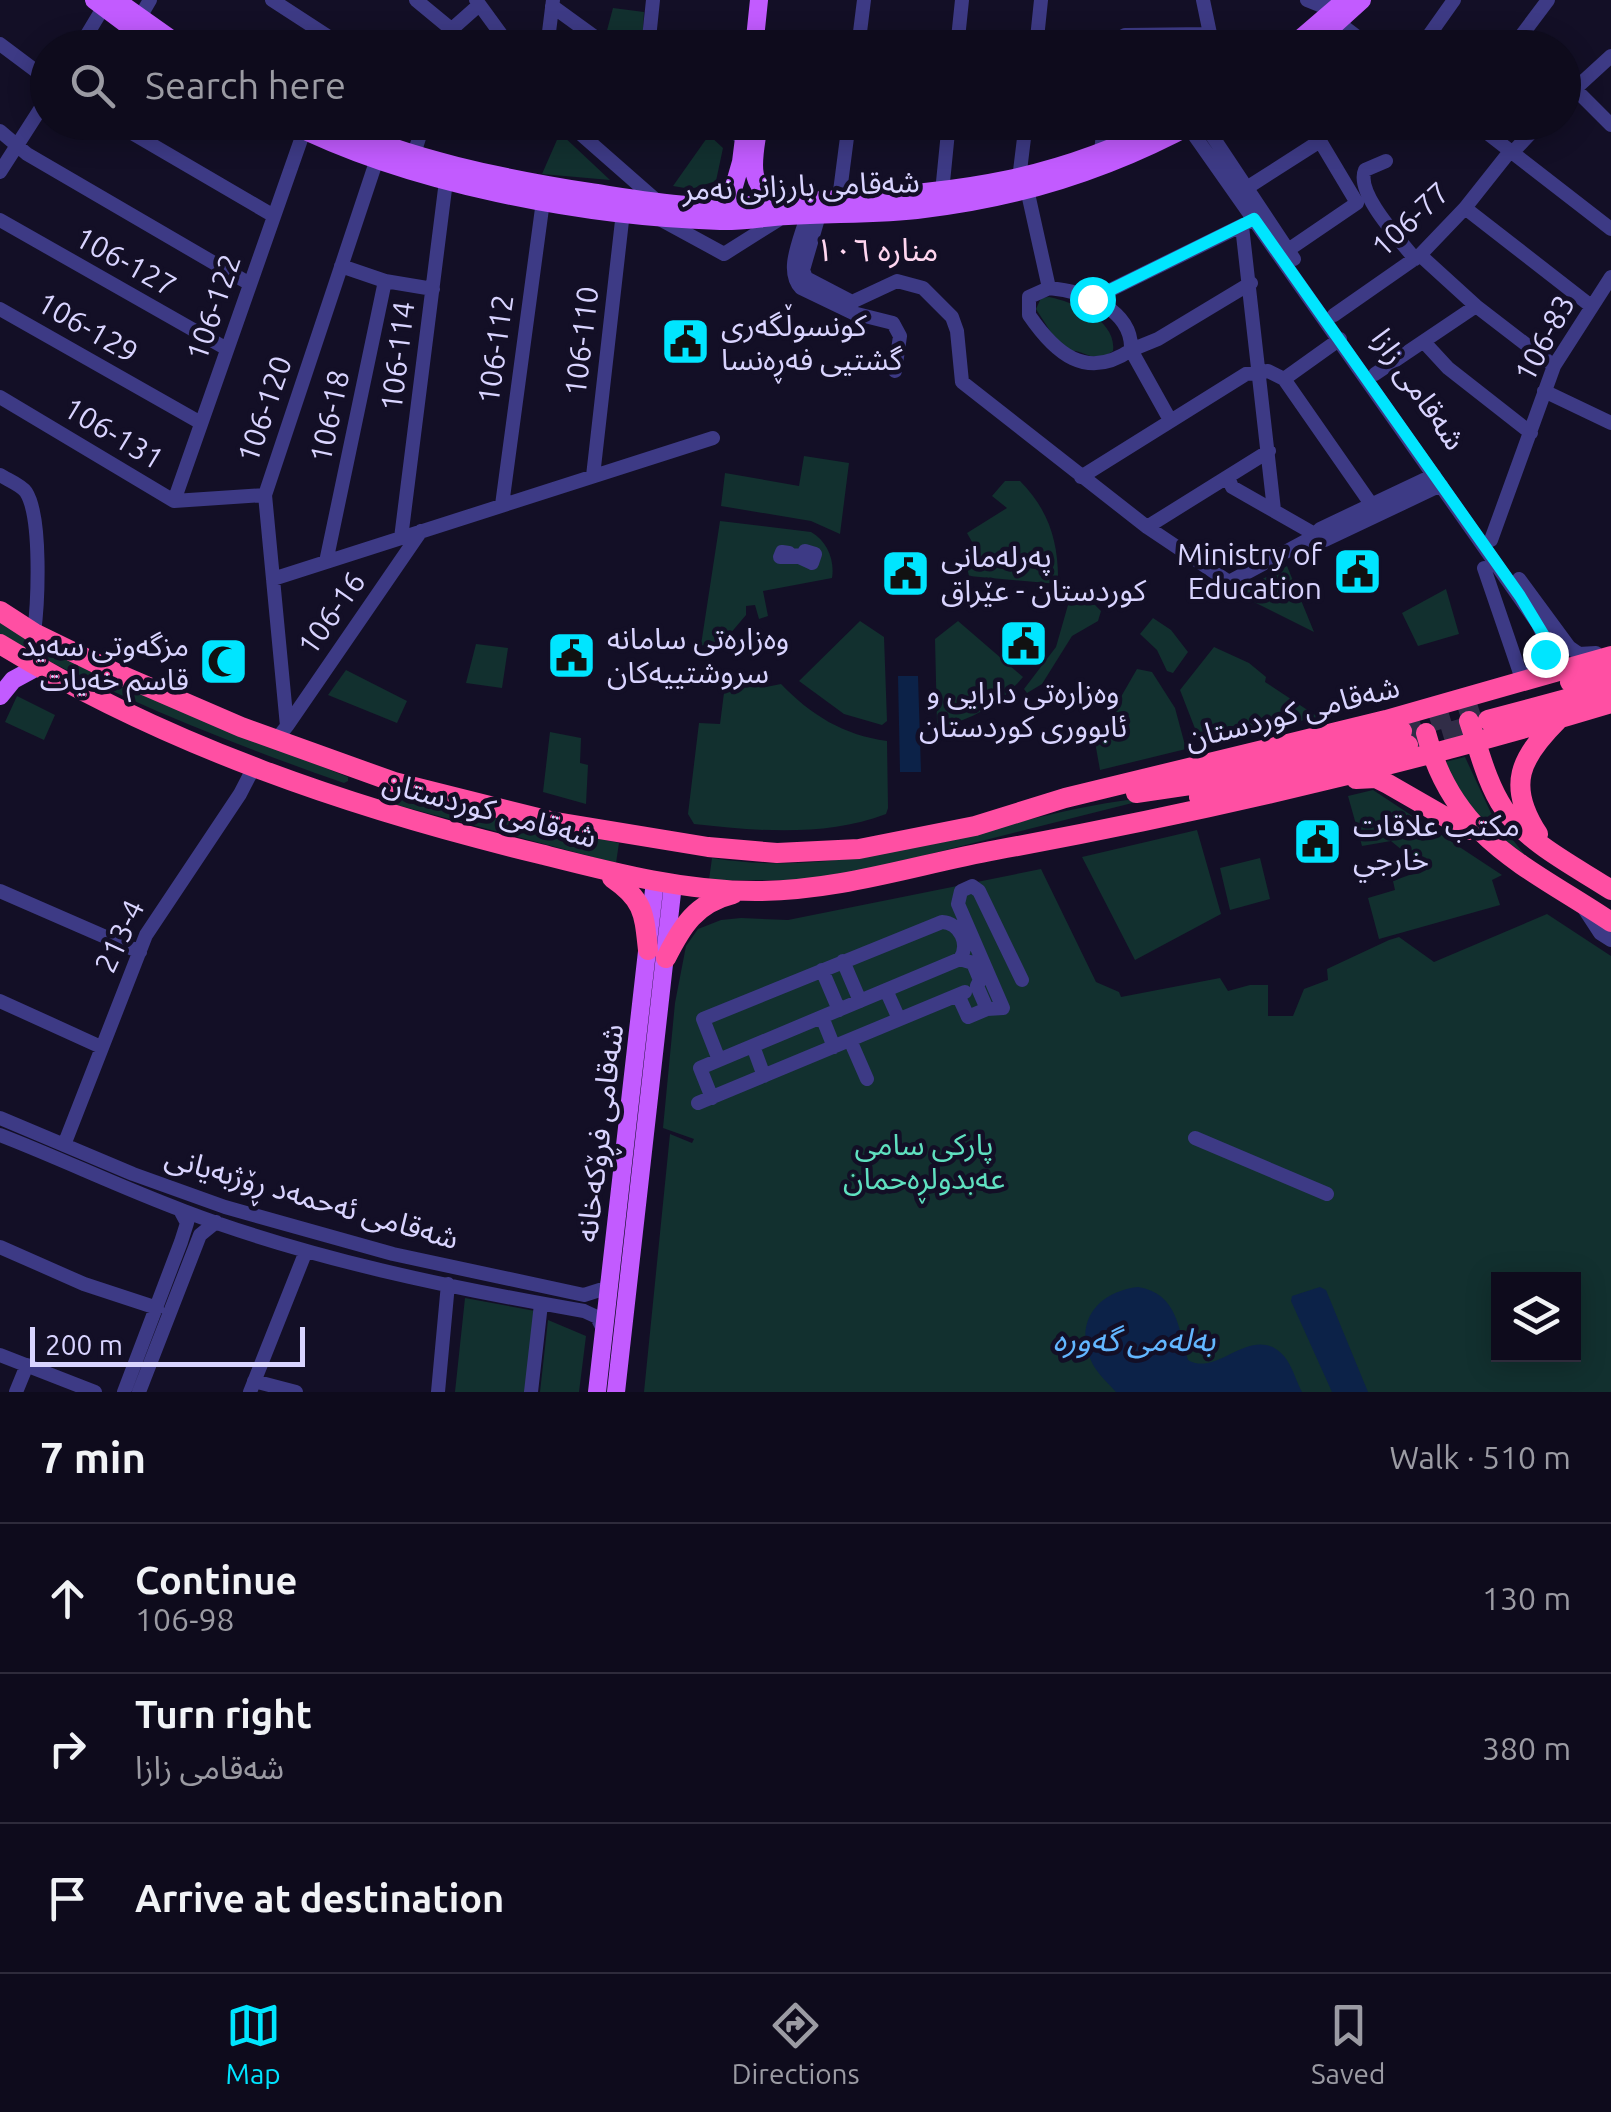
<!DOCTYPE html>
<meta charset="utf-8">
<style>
:root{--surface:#0e0b1c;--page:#171425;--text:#f1f3f6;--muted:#9b9ba3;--line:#2e2b3b;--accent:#00e5ff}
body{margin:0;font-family:Ubuntu,"Noto Sans Arabic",sans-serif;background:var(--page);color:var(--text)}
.controls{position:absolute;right:30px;bottom:30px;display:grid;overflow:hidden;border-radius:0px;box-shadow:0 5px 25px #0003}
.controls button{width:90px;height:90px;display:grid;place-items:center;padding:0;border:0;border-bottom:2px solid var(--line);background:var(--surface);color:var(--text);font:50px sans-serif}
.scale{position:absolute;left:30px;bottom:25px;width:275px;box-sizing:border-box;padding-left:10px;border:5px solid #d9d4ff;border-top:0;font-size:28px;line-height:35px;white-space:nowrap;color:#d9d4ff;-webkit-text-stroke:8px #130f26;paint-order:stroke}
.stop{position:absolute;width:30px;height:30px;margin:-22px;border:8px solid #00e5ff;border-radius:50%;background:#fff}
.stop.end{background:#00e5ff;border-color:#fff;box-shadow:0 2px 10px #0008}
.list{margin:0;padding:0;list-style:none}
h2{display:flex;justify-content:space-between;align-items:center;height:130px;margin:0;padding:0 40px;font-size:42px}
h2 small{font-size:32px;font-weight:400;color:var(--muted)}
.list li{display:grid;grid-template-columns:65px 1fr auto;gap:30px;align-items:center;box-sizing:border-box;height:150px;padding:0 40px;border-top:2px solid var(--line)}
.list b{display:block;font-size:38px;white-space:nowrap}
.list p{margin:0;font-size:32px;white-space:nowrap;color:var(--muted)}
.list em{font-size:32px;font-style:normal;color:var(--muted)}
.icon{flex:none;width:55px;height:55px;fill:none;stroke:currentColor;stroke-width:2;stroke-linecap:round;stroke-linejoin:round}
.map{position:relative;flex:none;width:1611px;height:1392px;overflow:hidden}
.search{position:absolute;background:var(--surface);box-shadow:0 5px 25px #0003;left:30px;right:30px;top:30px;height:110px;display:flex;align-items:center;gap:25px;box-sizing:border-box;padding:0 35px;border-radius:55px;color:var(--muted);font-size:38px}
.sheet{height:580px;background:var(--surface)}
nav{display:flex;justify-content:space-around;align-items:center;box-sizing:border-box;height:140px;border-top:2px solid var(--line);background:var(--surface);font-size:28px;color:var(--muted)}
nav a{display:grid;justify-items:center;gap:5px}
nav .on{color:var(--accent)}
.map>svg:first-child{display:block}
</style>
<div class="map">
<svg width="1611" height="1392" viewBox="0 0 1611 1392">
<rect width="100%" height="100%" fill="#130f26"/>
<path fill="#12302f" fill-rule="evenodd" d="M613,8l31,4 -2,35h-23l-14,-9z
M560,133l50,47 -68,-6z
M709,135l14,13 -7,33 -25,8 -18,-3z
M1049,297c26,5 68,24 64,54 -21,15 -28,-3 -45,0l-16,-17 -16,-25 5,-11z
M804,456l45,7 -9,71 -29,-13 -90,-15 4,-33 74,13z
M1005,481h15c29,29 39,62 38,103l-89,-8 -5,-21 12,-6 -9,-16 40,-25 -15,-12z
M720,521l91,11c16,9 24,28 21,46l-69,13 5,25 -9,3 -4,-14 -9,1v9l-28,33 -17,-3z
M1287,566l27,66 -78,-39z
M1446,589l13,45 -41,12 -16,-33z
M1068,605h27l6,6 -3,10 -26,15 -30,48 -15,9 -3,-4 32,-42z
M1153,618l18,12 17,22 -15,21 -6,-2 -10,-21 -17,-16z
M0,621l236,112 112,44v4l-4,2c-118,-41 -233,-88 -344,-147z
M860,621l24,16 3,84 -5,4 -38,-11 -45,-33z
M958,621l65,56c-21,26 -50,42 -82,50l-4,-4 -2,-84z
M476,644l32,4 -6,40 -36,-5z
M1214,647l35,16 17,14 -1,5 53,35 -117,27 -21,-54z
M1137,669l15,3 23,36 11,41 -86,21 -5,-28z
M346,670l61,31 -10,22 -69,-28z
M740,679l26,8 15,-3c30,31 62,51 106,57l1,67 -2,6c-60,23 -130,17 -192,10l-6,-10 11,-91 21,1 5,-39h11z
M17,696l38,19 -11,25 -39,-18z
M550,732l31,6 -1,25 8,2 -2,39 -43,-12z
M1465,757l26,56 34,42 -61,-46 -19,-47z
M1373,790l129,85 -10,5 8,25 -121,34 -11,-41 27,-8 -2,-9 19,-7 2,-14 -23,-19 -29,5 -14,-50z
M380,792l239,51 -3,20 -238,-63z
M1172,793l-317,80 -55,7h-91l3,-22c123,20 236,-21 354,-47 35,-8 71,-12 106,-18z
M1197,830l24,84 -86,46 -53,-103z
M1260,858l10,41 -40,11 -10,-42z
M1041,869l55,113 23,10 2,5 99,-19 8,13 22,-6h18v31h25l11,-27 24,-9 -1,-11 62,-29 10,-3 35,25 113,-48 64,42v436h-967l26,-258 22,9 2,-4 -31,-11 12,-125 11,-57 12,-17 23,-9 20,-2 47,2zM1498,1280h76v74h-76z
M465,1298l70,13 -9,81h-71z
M548,1320l38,16 -7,56h-39z"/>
<path fill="#0c2248" d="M898,676h20l3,96h-21z
M1138,1287c40,7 40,41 50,73 30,18 64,-39 96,-4 8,9 12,25 18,36h-186c-7,-8 -15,-15 -21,-24 -24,-41 -1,-76 43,-81z
M1320,1287l6,3 42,102h-36l-41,-91 1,-5z"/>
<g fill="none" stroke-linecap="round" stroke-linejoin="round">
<path stroke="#312d47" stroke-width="20" stroke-dasharray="20 10" stroke-linecap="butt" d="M1402,731l82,-26
M1414,743l73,-22"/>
<path stroke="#3d3a85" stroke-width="14" d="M272,0l74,48
M416,0l58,48
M476,0l35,48
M1203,0l10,48
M1307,0l15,6 17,-1
M552,6l58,42
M140,17l10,-17
M1339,23l33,25
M452,29l27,-24
M0,44l48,36
M79,48l24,-40
M547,48l6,-48
M648,48l5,-48
M858,48l6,-48
M957,48l5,-48
M1036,48l5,-48
M1113,48l2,-7 10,-6 84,-1
M1420,48l34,-48
M1512,48l36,-48
M1564,78l47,47
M1564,99l47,-43
M113,122l161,94
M567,122l90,79
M718,122l26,17
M816,122l32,2
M1185,122l353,502c12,23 9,41 -17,52
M1203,122l91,137
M1473,122l138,107
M0,131l27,23 223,130
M1513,152l28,-30
M1101,153l3,-31
M414,154l10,-32
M1386,161l-21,9c-10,23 35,70 50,89
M0,172l48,-75
M1019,179l7,-57
M1027,189l22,99
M1245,189l75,-48 37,62 -69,47
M942,192l7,-70
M839,199l10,-77
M1465,208l126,98
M807,215c-5,22 -23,55 -6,73l52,25 40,10 7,13 -5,35
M819,215l-16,55 3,8 46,24 45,-21 26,7 29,29 5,14 5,51 185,145 82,55 86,-46 5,-7 114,-54
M658,218l66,36
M0,220l227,129
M1242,226l32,284
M724,254l54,-34
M1420,255l56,51 78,60
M341,266l44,15 48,8
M1049,288c34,3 84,21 82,62 -45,31 -76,3 -102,-35v-18z
M1092,299l157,-77
M0,309l201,114
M1334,315l86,-60 45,-47 46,-58
M1424,342l24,26 83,65
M1375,374l101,-68
M1284,379l56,-40
M1544,391l67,32
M0,397l174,104 91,-6
M1170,420l-39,-70 27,-11 93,-56
M0,475c8,5 21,10 26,17 16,25 12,111 8,141
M593,476l30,-264
M1081,477l165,-103 22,-3 16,8 87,125
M1228,477l4,10 93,53 116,-55
M174,501l130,-370
M502,505l41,-304
M1147,527l122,-76
M401,538l45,-357
M1491,540l63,-174 57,-89
M805,551l10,3 -3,9 -13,-6h-19l2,-5 7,1v3l14,-1z
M326,562l59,-281
M1484,568l37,108
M273,579l440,-141
M1519,579l50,68 10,7 17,-1
M287,726l134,-195
M276,740l11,-14 -22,-231 112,-336
M0,891l140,61
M1583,907l17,26 11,7
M960,959l-241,101 -16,-41 239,-97c18,1 28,22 18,37l13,4 7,17 -3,6 10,23
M843,961l17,40
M822,970l17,40
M886,990l13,29
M958,995l10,22 19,-8 16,-1 -45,-104 3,-13 11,-5 7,5 43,89
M0,1001l101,46
M822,1017l12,30
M850,1040l17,39
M753,1046l11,30
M712,1098l-12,-30 19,-8
M698,1103l267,-111
M0,1118l133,56 92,33 168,47 191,41 22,-7 3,-10
M0,1135c62,24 122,53 184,76 126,48 267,77 400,100l13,6 7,14
M1195,1138l132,56
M64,1145l82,-210 94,-141 14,-27
M0,1247l84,37 73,24
M0,1355l95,37
M254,1381l42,11
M16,1392l11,-27
M124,1392l57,-150 6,-19 -7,-13
M139,1392l61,-157 16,-13
M250,1392l56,-141
M438,1392l10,-108
M531,1392l10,-88"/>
<path stroke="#c25bff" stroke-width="18" d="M94,0l64,48
M116,0l68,48
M754,48l5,-48
M1289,48l56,-48
M1309,48l53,-48
M287,122c121,62 297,95 433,99 22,1 45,-4 68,-5 45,-3 91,-1 136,-7 95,-11 189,-41 273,-87
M327,122c84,37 173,56 263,70 32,5 65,11 98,13 50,3 101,-3 151,-6 125,-8 215,-19 329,-77
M759,122c-4,35 -16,62 20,80
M726,214l15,-52 5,-40
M0,696l13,-16 24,-13
M597,1392l58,-511
M616,1392l57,-508"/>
<path stroke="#ff4fa3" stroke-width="20" d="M0,611l34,22 82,40 125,54 153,55 156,39 158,26 69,6 82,-4 116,-23 90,-28 321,-78 225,-64
M0,644c165,101 353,165 540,210 71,18 142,37 216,37 83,0 159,-26 240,-41 208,-38 413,-86 615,-147
M1570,682l41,-11
M1488,720l123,-33
M1469,721c10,29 18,63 35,88 25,35 72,58 107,81
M1426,733c27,106 101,133 185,189
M1356,779l20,-1 12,6 80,46
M1136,793l54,-8 212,-54
M1199,797l209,-52
M1538,834c-32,-49 -18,-76 20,-114
M612,878c32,22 32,35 36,72
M666,958c16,-32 30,-55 67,-64"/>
</g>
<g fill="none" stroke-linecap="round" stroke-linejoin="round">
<path stroke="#00e5ff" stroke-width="12" d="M1092,299l162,-80 266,377 26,43 -1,15"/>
</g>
<defs>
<symbol id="civic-square" viewBox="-11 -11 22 22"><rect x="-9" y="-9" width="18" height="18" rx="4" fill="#00e5ff" stroke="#130f26"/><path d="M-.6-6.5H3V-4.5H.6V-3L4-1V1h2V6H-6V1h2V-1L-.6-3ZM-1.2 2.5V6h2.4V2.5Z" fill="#111"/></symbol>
<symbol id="mosque-square" viewBox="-11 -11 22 22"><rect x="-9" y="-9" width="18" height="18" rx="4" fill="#00e5ff" stroke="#130f26"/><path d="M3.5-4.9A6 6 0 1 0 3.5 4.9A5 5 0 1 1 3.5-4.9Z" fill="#111"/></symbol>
</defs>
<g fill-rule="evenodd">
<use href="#civic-square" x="658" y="314" width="55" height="55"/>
<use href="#civic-square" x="1330" y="544" width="55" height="55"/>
<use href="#civic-square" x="878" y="546" width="55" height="55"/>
<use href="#civic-square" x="996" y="616" width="55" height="55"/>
<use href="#civic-square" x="544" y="628" width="55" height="55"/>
<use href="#mosque-square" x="196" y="634" width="55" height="55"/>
<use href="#civic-square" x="1290" y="814" width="55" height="55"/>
</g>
<g text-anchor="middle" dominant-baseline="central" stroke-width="9" stroke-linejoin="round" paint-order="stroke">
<g font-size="30" fill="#d9d4ff" stroke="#130f26">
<text transform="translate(801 185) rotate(-2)">شەقامی بارزانی نەمر</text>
<text transform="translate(1410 219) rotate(-43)">106-77</text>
<text transform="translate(126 261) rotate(29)">106-127</text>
<text transform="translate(213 307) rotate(-71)">106-122</text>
<text transform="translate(88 327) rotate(30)">106-129</text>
<text transform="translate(1544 338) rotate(-62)">106-83</text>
<text transform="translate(581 341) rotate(-83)">106-110</text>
<text transform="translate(495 349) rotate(-82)">106-112</text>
<text transform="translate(397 356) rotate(-83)">106-114</text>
<text transform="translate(1419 389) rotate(55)">شەقامی زازا</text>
<text transform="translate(264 409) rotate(-71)">106-120</text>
<text transform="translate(329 416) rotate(-78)">106-18</text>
<text transform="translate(114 433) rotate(31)">106-131</text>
<text transform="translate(331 613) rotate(-55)">106-16</text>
<text transform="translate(1292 712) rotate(-14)">شەقامی کوردستان</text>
<text transform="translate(490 809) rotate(15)">شەقامی کوردستان</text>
<text transform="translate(119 936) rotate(-65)">213-4</text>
<text transform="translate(599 1133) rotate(-83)">شەقامی فڕۆکەخانە</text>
<text transform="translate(312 1197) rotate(16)">شەقامی ئەحمەد ڕۆژبەیانی</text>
</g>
<g font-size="30" fill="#d9d4ff" stroke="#130f26" text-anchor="start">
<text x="721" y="325">کونسوڵگەری<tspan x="721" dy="34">گشتیی فەڕەنسا</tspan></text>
<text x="1322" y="554" text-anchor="end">Ministry of<tspan x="1322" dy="34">Education</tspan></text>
<text x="941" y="556">پەرلەمانی<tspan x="941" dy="34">کوردستان - عێراق</tspan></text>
<text x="607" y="638">وەزارەتی سامانە<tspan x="607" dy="34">سروشتییەکان</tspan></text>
<text x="189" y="645" text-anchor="end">مزگەوتی سەید<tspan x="189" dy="34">قاسم خەیات</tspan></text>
<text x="1023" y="692" text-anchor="middle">وەزارەتی دارایی و<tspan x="1023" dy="34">ئابووری کوردستان</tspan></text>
<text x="1353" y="825">مكتب علاقات<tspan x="1353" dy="34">خارجي</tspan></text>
</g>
<g font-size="30" fill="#5fe0c0" stroke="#130f26">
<text x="924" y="1144">پارکی سامی<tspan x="924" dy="34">عەبدولڕەحمان</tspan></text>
</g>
<g font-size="32" fill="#ffd6f0" stroke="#130f26">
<text x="877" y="249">منارە ١٠٦</text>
</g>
<g font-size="32" font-style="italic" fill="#62b6ff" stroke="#130f26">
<text x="1134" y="1339">بەلەمی گەورە</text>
</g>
</g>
</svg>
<div class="controls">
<button><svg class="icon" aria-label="layers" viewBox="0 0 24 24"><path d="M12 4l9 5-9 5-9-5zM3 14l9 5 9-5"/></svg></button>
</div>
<div class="scale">200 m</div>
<div class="stop" style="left:1092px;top:299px"></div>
<div class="stop end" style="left:1545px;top:654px"></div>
<div class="search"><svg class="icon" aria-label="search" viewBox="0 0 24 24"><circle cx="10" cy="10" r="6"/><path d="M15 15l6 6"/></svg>Search here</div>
</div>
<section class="sheet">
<h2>7 min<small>Walk · 510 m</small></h2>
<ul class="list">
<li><svg class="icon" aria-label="ahead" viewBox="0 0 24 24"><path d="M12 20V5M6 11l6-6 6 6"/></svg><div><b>Continue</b><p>106-98</p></div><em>130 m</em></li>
<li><svg class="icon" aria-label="right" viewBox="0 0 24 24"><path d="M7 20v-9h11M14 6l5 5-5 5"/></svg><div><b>Turn right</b><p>شەقامی زازا</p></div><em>380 m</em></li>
<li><svg class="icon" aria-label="arrive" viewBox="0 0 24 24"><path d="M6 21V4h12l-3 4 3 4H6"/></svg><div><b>Arrive at destination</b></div></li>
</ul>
</section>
<nav>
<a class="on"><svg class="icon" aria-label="map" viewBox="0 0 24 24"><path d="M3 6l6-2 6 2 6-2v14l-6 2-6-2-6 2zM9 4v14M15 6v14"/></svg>Map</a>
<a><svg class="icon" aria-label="directions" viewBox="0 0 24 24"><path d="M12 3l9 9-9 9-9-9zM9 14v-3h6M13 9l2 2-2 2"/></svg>Directions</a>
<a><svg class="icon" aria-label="saved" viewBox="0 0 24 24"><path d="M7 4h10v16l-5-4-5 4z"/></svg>Saved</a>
</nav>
